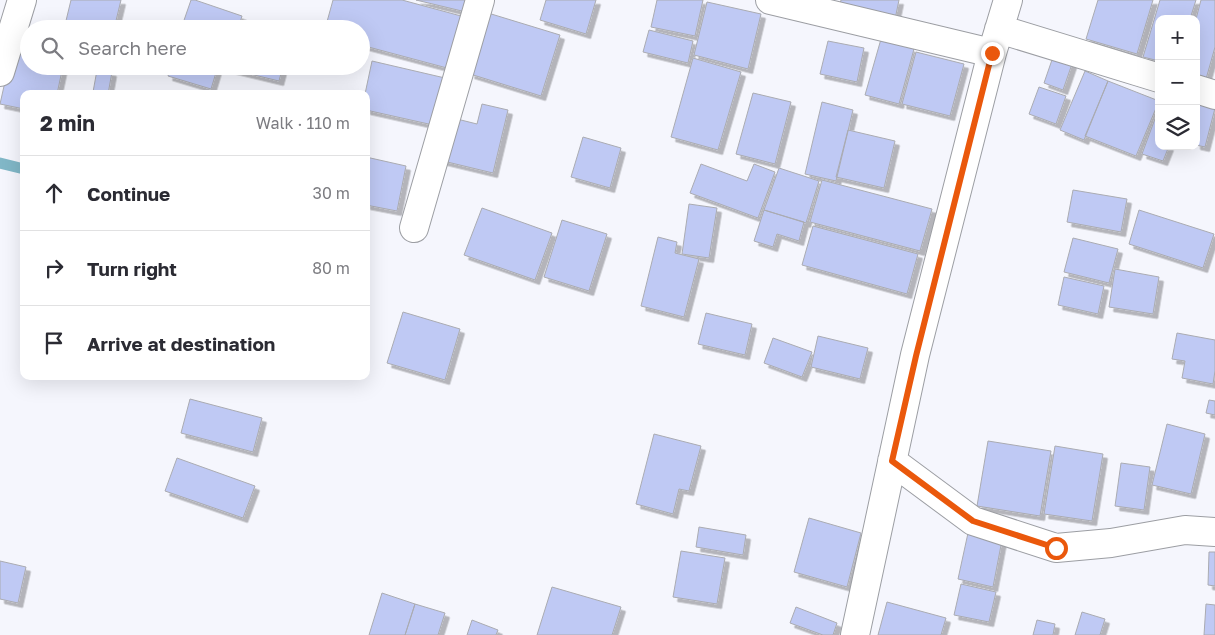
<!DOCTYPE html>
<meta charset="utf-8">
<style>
:root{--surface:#fff;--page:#f7f7f7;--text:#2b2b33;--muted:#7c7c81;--line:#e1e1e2}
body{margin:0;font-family:"Golos Text",sans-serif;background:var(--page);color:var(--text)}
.controls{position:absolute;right:15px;top:15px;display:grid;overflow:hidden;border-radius:10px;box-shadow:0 5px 20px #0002}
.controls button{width:45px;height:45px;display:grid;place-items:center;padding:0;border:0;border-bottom:1px solid var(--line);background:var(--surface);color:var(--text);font:25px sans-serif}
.stop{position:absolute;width:15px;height:15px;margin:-11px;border:4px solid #ea580c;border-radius:50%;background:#fff}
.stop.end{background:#ea580c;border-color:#fff;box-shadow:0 1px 5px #0008}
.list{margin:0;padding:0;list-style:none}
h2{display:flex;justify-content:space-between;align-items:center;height:65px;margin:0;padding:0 20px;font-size:21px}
h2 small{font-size:16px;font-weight:400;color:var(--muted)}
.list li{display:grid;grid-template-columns:32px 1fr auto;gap:15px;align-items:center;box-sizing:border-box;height:75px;padding:0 20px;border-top:1px solid var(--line)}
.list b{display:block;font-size:19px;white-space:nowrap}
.list em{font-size:16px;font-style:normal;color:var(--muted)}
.icon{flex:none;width:28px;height:28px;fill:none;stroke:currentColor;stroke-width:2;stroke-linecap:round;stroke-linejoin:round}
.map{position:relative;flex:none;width:1215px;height:635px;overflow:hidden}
.search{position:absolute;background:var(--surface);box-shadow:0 5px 20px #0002;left:20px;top:20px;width:350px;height:55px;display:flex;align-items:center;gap:12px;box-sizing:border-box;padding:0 18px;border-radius:28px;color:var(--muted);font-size:19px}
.panel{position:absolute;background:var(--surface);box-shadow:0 5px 20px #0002;left:20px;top:90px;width:350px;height:290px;border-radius:10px}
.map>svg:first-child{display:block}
</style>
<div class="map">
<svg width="1215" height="635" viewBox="0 0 1215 635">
<defs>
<filter id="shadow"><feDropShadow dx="4.5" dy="4.5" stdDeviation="0" flood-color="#0004"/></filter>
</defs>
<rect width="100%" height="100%" fill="#f5f6fd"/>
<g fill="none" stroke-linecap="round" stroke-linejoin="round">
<path stroke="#81b7c7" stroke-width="11" d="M0,163l24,6"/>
</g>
<path fill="#bfc9f4" stroke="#aaabb1" filter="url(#shadow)" d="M71,0h50l-7,29h-50z
M191,0h4l47,16 -4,13h-57z
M333,0h69l59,16 -14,52 -86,-23v-16h-36z
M416,0h53l-3,12z
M546,0h50l-10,34 -46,-14z
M657,0h46l-8,36 -44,-9z
M841,0h58l-5,24 -56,-13z
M1098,0h55l-16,54 -51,-15z
M1160,0h36l-6,19h-31v42l-16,-4z
M1201,0h14v47l-9,32 -10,-3v-57z
M707,2l54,12 -13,55 -54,-14z
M488,13l72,22 -19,61 -71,-22z
M236,23l23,6h-24z
M649,30l44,11 -5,22 -45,-11z
M15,37l14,3v26h34l-6,28h-33v15l-24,-5z
M881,39l33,10 -15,55 -34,-9z
M828,41l36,7 -7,34 -37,-8z
M916,52l48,12 -14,52 -48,-12z
M1054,54l19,7 -10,29 -19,-7z
M693,58l48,14 -23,78 -47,-13z
M372,61l73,17 -12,47 -67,-15v-16h-1z
M171,66h47l-7,23 -43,-13z
M225,66h58l-4,15 -54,-13z
M97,70l15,2 -4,22 -15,-2z
M1085,71l23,10 -24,59 -24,-10z
M1108,81l51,20 -23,55 -51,-20z
M1039,87l27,9 -10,28 -27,-10z
M753,93l38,9 -16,62 -39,-10z
M1200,97l15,11 -10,39 -9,-2v-32z
M822,102l31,8 -17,71 -31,-7z
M482,104l26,6 -15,63 -54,-13 10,-43 28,7z
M1159,108v38h10l-6,15 -21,-7z
M848,130l47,11 -11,47 -48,-11z
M583,137l38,11 -11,40 -39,-11z
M366,157l40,9 -9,45 -31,-6z
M701,164l46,17 7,-17 21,8 -17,46 -68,-25z
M779,168l40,13 -13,42 -42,-13z
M822,180l110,29 -12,42 -110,-29z
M1073,190l54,9 -6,33 -54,-10z
M689,204l28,4 -8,50 -27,-4z
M482,208l70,25 -17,47 -71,-25z
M764,210l40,12 -5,19 -22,-7 -4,13 -19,-6z
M1139,210l75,24 -11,34 -74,-24z
M562,220l45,14 -18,57 -45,-14z
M813,226l105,28 -11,40 -105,-29z
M658,237l19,5 -2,11 24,6 -15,58 -43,-11z
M1073,238l45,11 -9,34 -45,-11z
M1115,269l44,8 -6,37 -44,-7z
M1064,277l40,9 -6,28 -40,-9z
M403,312l57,17 -15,51 -58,-17z
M706,313l46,11 -7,31 -47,-11z
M1177,333l38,7v31l-2,13 -31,-6 3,-17 -13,-2z
M818,336l50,12 -8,31 -49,-12z
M773,338l39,14 -10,25 -38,-14z
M190,399l72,19 -9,34 -72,-19z
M1209,400l6,1v14l-9,-2z
M1167,424l38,10 -14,60 -39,-9z
M654,434l47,12 -12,45 -10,-2 -6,25 -37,-10z
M988,441l63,10 -11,65 -63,-10z
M1055,446l48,8 -11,67 -48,-7z
M177,458l78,28 -12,32 -78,-27z
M1121,463l29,4 -6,43 -29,-4z
M809,518l52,15 -14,54 -53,-15z
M699,527l47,8 -3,20 -47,-8z
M968,533l34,7 -9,47 -35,-8z
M681,551l44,7 -8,46 -44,-7z
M1209,552h6v34l-7,-1z
M0,561l26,6 -8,36 -18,-4z
M961,584l35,8 -7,30 -35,-7z
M552,587l69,20 -9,28h-75z
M382,593l33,11 -10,31h-36z
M887,602l59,16 -5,17h-63z
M415,604l30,9 -7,22h-33z
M1206,604l9,1v30h-11z
M796,607l41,16 -4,12h-10l-33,-12z
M1082,612l23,7 -5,16h-25z
M472,620l26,10 -2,5h-29z
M1037,620l18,4 -2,11h-20z"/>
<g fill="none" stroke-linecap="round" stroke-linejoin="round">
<defs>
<path id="street" d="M770,0l222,53
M999,29l160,49
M0,72l22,-72
M1196,89l19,6
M414,228l66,-228
M892,461l81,60 83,27 55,-5 74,-13 30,2
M855,635l60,-280 77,-302 16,-53"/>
</defs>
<use href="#street" stroke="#9c9ea3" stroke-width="30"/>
<use href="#street" stroke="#fff" stroke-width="28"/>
</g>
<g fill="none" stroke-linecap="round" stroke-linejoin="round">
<path stroke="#ea580c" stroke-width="6" d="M992,53l-76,303 -24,105 81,60 83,27"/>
</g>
</svg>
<div class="controls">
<button>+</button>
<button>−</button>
<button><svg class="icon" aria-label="layers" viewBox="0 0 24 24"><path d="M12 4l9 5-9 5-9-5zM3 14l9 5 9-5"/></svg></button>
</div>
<div class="stop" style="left:1056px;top:548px"></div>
<div class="stop end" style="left:992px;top:53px"></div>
<div class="search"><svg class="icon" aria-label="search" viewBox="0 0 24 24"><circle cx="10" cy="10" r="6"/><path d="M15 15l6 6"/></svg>Search here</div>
<section class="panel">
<h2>2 min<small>Walk · 110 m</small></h2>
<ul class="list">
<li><svg class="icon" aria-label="ahead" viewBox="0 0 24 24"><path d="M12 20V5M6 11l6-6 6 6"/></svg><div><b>Continue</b></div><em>30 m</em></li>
<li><svg class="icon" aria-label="right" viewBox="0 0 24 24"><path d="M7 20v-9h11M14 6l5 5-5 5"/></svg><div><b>Turn right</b></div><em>80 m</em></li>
<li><svg class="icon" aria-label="arrive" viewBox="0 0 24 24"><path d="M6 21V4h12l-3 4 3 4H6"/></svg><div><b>Arrive at destination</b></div></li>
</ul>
</section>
</div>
